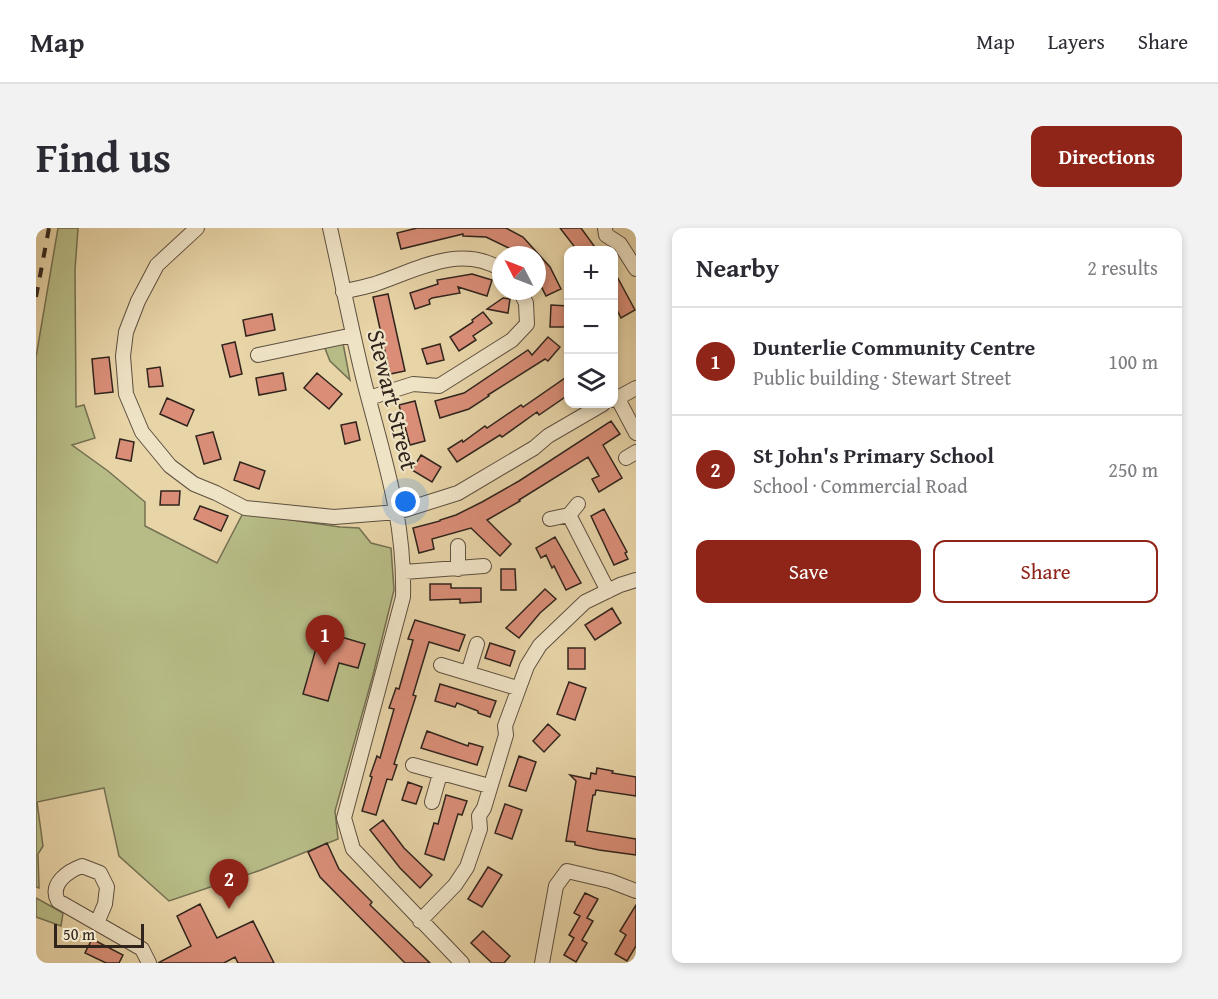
<!DOCTYPE html>
<meta charset="utf-8">
<style>
:root{--surface:#fff;--page:#f2f2f3;--text:#2b2b33;--muted:#7c7c81;--line:#e1e1e2;--accent:#8f2418}
body{margin:0;font-family:"Gentium Book Plus",serif;background:var(--page);color:var(--text)}
.controls{position:absolute;right:18px;top:18px;display:grid;overflow:hidden;border-radius:12px;box-shadow:0 3px 9px #0003}
.controls button{width:54px;height:54px;display:grid;place-items:center;padding:0;border:0;border-bottom:2px solid var(--line);background:var(--surface);color:var(--text);font:30px sans-serif}
.compass{position:absolute;left:456px;top:18px;width:54px;height:54px;border-radius:50%;background:var(--surface);box-shadow:0 3px 9px #0003;rotate:312deg}
.scale{position:absolute;left:18px;bottom:15px;width:90px;box-sizing:border-box;padding-left:6px;border:3px solid #30241d;border-top:0;font-size:16px;line-height:21px;white-space:nowrap;color:#30241d;-webkit-text-stroke:4px #efe3c6;paint-order:stroke}
.you{position:absolute;left:370px;top:274px;width:21px;height:21px;margin:-15px;border:4px solid #fff;border-radius:50%;background:#1a73e8;box-shadow:0 0 0 9px #1a73e833}
.badge{display:grid;place-items:center;width:39px;height:39px;border-radius:50%;background:var(--accent);color:#fff;font-size:20px;font-weight:700}
.pin{position:absolute;translate:-50% -50px;filter:drop-shadow(0 2px 3px #0008)}
.pin::after{content:'';position:absolute;top:32px;width:21px;height:18px;background:inherit;clip-path:polygon(0 0,100% 0,50% 100%)}
.list{margin:0;padding:0;list-style:none}
h2{display:flex;justify-content:space-between;align-items:center;height:78px;margin:0;padding:0 24px;font-size:26px}
h2 small{font-size:20px;font-weight:400;color:var(--muted)}
.list li{display:grid;grid-template-columns:39px 1fr auto;gap:18px;align-items:center;box-sizing:border-box;height:108px;padding:0 24px;border-top:2px solid var(--line)}
.list b{display:block;font-size:22px;white-space:nowrap}
.list p{margin:0;font-size:20px;white-space:nowrap;color:var(--muted)}
.list em{font-size:20px;font-style:normal;color:var(--muted)}
.actions{display:flex;gap:12px;padding:18px 24px}
.actions a{flex:1;padding:14px 0;border:2px solid var(--accent);border-radius:12px;text-align:center;font-size:21px;color:var(--accent)}
.actions .main{background:var(--accent);color:#fff}
.icon{flex:none;width:33px;height:33px;fill:none;stroke:currentColor;stroke-width:2;stroke-linecap:round;stroke-linejoin:round}
.map{position:relative;flex:none;width:600px;height:735px;overflow:hidden;border-radius:12px}
header{display:flex;align-items:center;gap:36px;box-sizing:border-box;height:84px;padding:0 30px;background:var(--surface);border-bottom:2px solid var(--line)}
header strong{font-size:28px}
nav{display:flex;gap:33px;margin-inline-start:auto;font-size:21px}
.intro{display:flex;align-items:center;justify-content:space-between;box-sizing:border-box;height:144px;padding:0 36px}
h1{margin:0;font-size:42px}
.button{padding:15px 27px;border-radius:12px;background:var(--accent);color:#fff;font-size:21px;font-weight:700}
main{display:flex;gap:36px;padding:0 36px}
aside{flex:1;background:var(--surface);border-radius:12px;box-shadow:0 3px 9px #0003}
.map>svg:first-child{display:block}
</style>
<header>
<strong>Map</strong>
<nav><a>Map</a><a>Layers</a><a>Share</a></nav>
</header>
<div class="intro"><h1>Find us</h1><a class="button">Directions</a></div>
<main>
<div class="map">
<svg width="600" height="735" viewBox="0 0 600 735">
<rect width="100%" height="100%" fill="#e7d4a7"/>
<filter id="stains"><feTurbulence type="fractalNoise" baseFrequency=".00333" numOctaves="4"/><feColorMatrix values="0 0 0 0 .2 0 0 0 0 .09 0 0 0 0 .02 0 0 0 .5 -.17"/></filter>
<radialGradient id="worn" r=".72"><stop offset=".6" stop-color="#630" stop-opacity="0"/><stop offset="1" stop-color="#630" stop-opacity=".3"/></radialGradient>
<path fill="#b7bc86" stroke="#747052" stroke-width="1.5" d="M22,0h20l-3,42 1,137 8,-2 11,33 -23,7 36,26 37,31v24l72,37 26,-50 97,14 19,1 12,15 20,5 3,42 -21,85 -38,136 3,28 -77,31 -92,31 -50,-45 -15,-68 -67,14 6,44 -5,8 1,34 -3,-1v-530z
M307,115l7,37 -20,-19 -6,-15z
M0,670l27,15 -2,13 -25,-9z"/>
<path fill="#da8e78" stroke="#30241d" stroke-width="1.5" d="M381,0h89l17,9 27,30 11,22 -15,7 -9,-18v-23h-19l-3,-4 -29,-14 -23,-1v-2l-62,15 -4,-16z
M524,0h21l16,22h-20z
M578,43l21,39 -14,8 -7,-14z
M436,46l20,6 -5,16 -29,-9 2,6 -28,5 -3,2 1,4 -15,5 -5,-16 28,-9 -1,-4z
M352,66l17,77 -15,3 -17,-77z
M467,70l7,1 -2,14 -21,-4z
M515,77l17,1v21h-18z
M447,84l9,11 -19,13 3,4 -17,11 -9,-14 23,-15 -1,-2z
M236,86l3,16 -29,6 -3,-16z
M512,109l12,10 -12,14 -3,-2 -57,36 1,1 -20,13 -29,9 -5,-17 29,-8 64,-43 4,5z
M199,114l7,32 -12,3 -8,-32z
M404,116l4,16 -17,4 -5,-15z
M73,129l4,35 -18,2 -3,-35z
M124,139l3,19 -14,1 -2,-18z
M247,145l3,17 -27,5 -3,-17z
M281,145l25,21 -13,15 -25,-21z
M532,148v19l-29,20 -2,-3 -35,25 -2,-2 -43,27 -9,-13 14,-9 1,2 22,-16 2,2 34,-23 2,2z
M131,170l27,12 -7,16 -27,-12z
M379,173l10,40 -15,4 -11,-40z
M575,193l9,13 -17,11 19,33 -23,14 -7,-13 7,-3 -11,-19 -69,43 1,1 -33,19 24,24 -11,12 -29,-28 -39,11 2,10 -15,4 -6,-25 27,-7v-1l16,-5 26,-13 37,-21z
M320,194l4,18 -15,4 -4,-19z
M177,204l8,27 -17,5 -8,-28z
M84,211l14,3 -3,19 -15,-3z
M385,227l20,12 -9,15 -20,-12z
M204,234l25,9 -6,18 -25,-9z
M125,263h19l-1,14h-19z
M164,278l28,10 -7,15 -27,-12z
M568,281l23,43 -2,1 3,6 -14,6 -23,-49z
M519,309l26,46 -15,7 -12,-24 -2,2 -6,-13 -5,3 -5,-10z
M465,341h14l1,21h-15z
M394,356h21v4h30v14l-21,1v-4l-30,1z
M509,361l11,10 -16,14 -21,25 -13,-10z
M576,380l9,15 -26,17 -10,-15z
M379,392l50,15 -6,16 -30,-9 -16,53 3,1 -22,68 3,1 -5,15 -5,-1 -11,36 -14,-4 10,-34 -2,-1 7,-20 3,2 14,-49 -5,-1 7,-20 3,1 14,-49 -5,-1z
M285,403l44,13 -7,24 -19,-5 -11,38 -25,-7z
M454,415l25,8 -5,15 -25,-8z
M532,420h17v21h-17z
M533,454l17,6 -11,32 -18,-6z
M404,456l56,17 -6,16 -12,-4v-2l-21,-8 -2,4 -20,-6z
M512,496l12,11 -16,17 -11,-11z
M391,503l41,15 1,-3 14,4 -6,18 -56,-17z
M483,528l17,6 -10,29 -17,-5z
M561,540l16,3 -1,2 24,4v19l-40,-6 -1,5h-2l-6,36 49,8v16l-37,-5 -24,-5v-3l-9,-1 10,-60 -6,-6 20,4 1,-6 5,1z
M372,554l14,5 -6,17 -14,-4z
M410,567l21,6 -5,14 -4,-1 -14,46 -19,-6 9,-31 4,1z
M469,576l17,6 -10,29 -17,-6z
M347,592l21,28 28,27 -12,13 -20,-20 -30,-38z
M291,615l12,26 33,33 -2,3 60,58h-25l-85,-86 -12,-25z
M452,639l14,8 -20,32 -14,-8z
M549,665l13,6 -11,19 6,3 -11,19 5,3 -11,19 -12,-7 10,-17 -5,-3 11,-19 -6,-3z
M164,676l17,34 36,-17 21,42h-36l-3,-6 -11,6h-66l33,-17 -14,-30z
M600,677v41l-9,15 -12,-7 11,-19 -6,-4z
M447,703l27,25 -6,7h-12l-21,-20z
M56,711l31,16 -4,8h-13l-21,-10z"/>
<g fill="none" stroke-linecap="round" stroke-linejoin="round">
<defs>
<path id="minor" d="M161,0l-40,37 -19,36 -12,31 -3,24 3,38 16,38 28,34 24,18 22,9 29,15 89,9 64,-5 60,-19 76,-45 14,-12 55,-32
M294,0c12,53 22,105 35,157 19,74 40,134 38,212l-59,221 9,31 109,114
M569,0l1,7 14,9 16,25
M307,64c11,-3 22,-5 32,-8 42,-14 83,-40 126,-15
M222,127l95,-20
M333,170l44,-14 26,2 73,-46 15,-16 -1,-21 -6,-12
M582,171l18,34
M578,172l22,-12
M590,230l10,-6
M533,287l39,76
M514,291l19,-4 9,-11
M422,318v23
M368,344l80,-6
M405,437l76,23
M432,445l9,-29
M377,537l76,21
M396,574l8,-28
M384,693l35,-36 12,-18 13,-38 -1,-13 5,-8 22,-73 -1,-9 22,-60 13,-21 45,-43 35,-17 16,-5
M61,695l8,-19 2,-17 -7,-14 -18,-7c-14,5 -33,18 -24,35l84,48 7,14
M506,735l14,-77 11,-15 43,10 26,10"/>
</defs>
<use href="#minor" stroke="#5e5040" stroke-width="16"/>
<use href="#minor" stroke="#efe3c6" stroke-width="14"/>
<path stroke="#30241d" stroke-width="4" stroke-dasharray="10 10" stroke-linecap="butt" d="M0,69l13,-69"/>
</g>
<g text-anchor="middle" dominant-baseline="central" stroke-width="4.5" stroke-linejoin="round" paint-order="stroke">
<g font-size="24" fill="#30241d" stroke="#efe3c6">
<text transform="translate(357 172) rotate(76)">Stewart Street</text>
</g>
</g>
<rect width="100%" height="100%" filter="url(#stains)"/>
<rect width="100%" height="100%" fill="url(#worn)"/>
</svg>
<div class="controls">
<button>+</button>
<button>−</button>
<button><svg class="icon" aria-label="layers" viewBox="0 0 24 24"><path d="M12 4l9 5-9 5-9-5zM3 14l9 5 9-5"/></svg></button>
</div>
<svg class="compass" viewBox="-18 -18 36 36"><path d="M0-13l5 13h-10z" fill="#e53935"/><path d="M0 13l5-13h-10z" fill="#7c7c81"/></svg>
<div class="scale">50 m</div>
<div class="you"></div>
<div class="pin badge" style="left:289px;top:437px">1</div>
<div class="pin badge" style="left:193px;top:681px">2</div>
</div>
<aside>
<h2>Nearby<small>2 results</small></h2>
<ul class="list">
<li><span class="badge">1</span><div><b>Dunterlie Community Centre</b><p>Public building · Stewart Street</p></div><em>100 m</em></li>
<li><span class="badge">2</span><div><b>St John's Primary School</b><p>School · Commercial Road</p></div><em>250 m</em></li>
</ul>
<div class="actions"><a class="main">Save</a><a>Share</a></div>
</aside>
</main>
